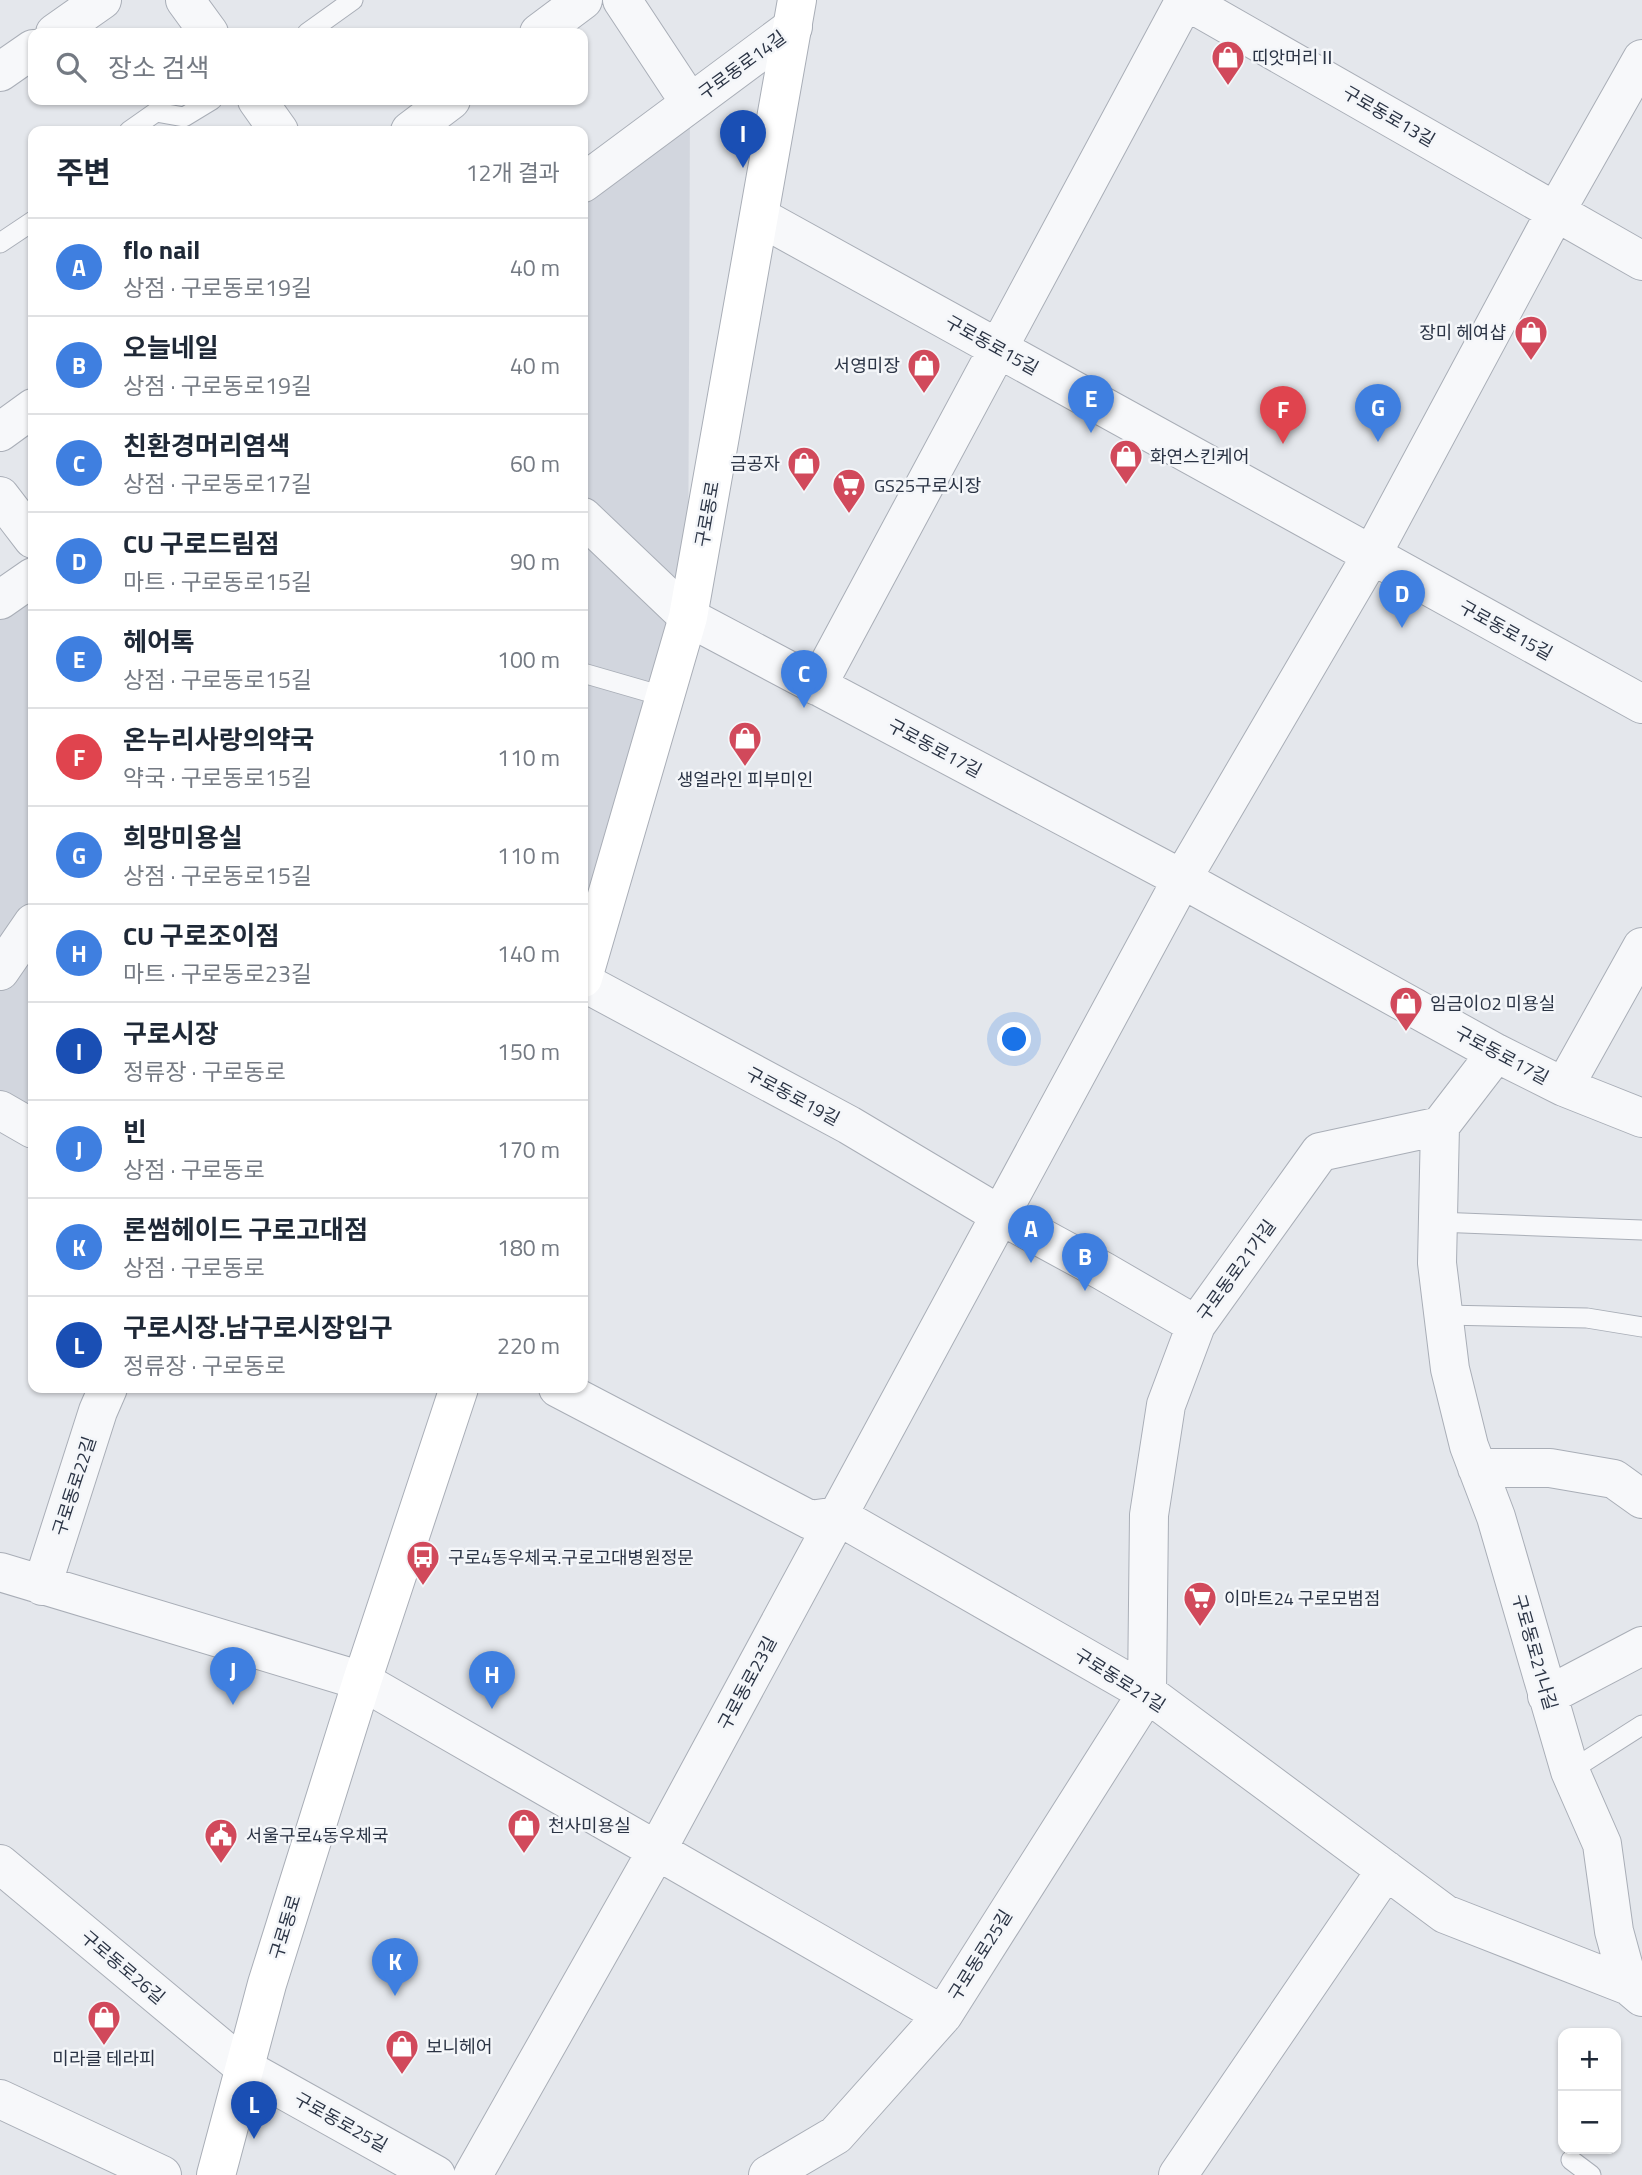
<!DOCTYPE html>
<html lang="ko">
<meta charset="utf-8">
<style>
:root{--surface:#fff;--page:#f6f6f7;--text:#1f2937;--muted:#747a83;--line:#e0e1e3;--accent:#0b8043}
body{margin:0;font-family:"Titillium Web","Noto Sans KR",sans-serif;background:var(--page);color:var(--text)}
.controls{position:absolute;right:21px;bottom:21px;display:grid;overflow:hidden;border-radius:14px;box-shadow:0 2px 5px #0004}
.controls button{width:63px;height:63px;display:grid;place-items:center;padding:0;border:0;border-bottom:2px solid var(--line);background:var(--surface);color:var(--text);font:35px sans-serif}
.you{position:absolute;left:1015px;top:1040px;width:24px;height:24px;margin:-18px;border:5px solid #fff;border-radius:50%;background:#1a73e8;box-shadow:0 0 0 10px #1a73e833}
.badge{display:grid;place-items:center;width:46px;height:46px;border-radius:50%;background:var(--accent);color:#fff;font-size:23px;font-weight:700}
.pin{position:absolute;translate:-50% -58px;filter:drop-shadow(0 2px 4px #0008)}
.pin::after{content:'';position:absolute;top:37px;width:24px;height:21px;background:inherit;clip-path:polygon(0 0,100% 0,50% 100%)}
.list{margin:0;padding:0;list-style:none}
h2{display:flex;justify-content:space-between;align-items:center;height:91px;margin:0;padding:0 28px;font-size:30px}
h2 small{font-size:23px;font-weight:400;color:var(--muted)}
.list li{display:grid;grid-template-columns:46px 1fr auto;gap:21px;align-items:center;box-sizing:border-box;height:98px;padding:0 28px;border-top:2px solid var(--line)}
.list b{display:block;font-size:26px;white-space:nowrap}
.list p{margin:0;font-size:23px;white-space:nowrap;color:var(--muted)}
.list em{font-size:23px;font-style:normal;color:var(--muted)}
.icon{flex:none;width:38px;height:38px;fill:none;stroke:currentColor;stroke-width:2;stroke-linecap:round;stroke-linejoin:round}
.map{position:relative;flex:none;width:1642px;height:2175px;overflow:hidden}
.search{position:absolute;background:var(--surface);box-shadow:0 2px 5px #0004;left:28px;top:28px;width:560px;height:77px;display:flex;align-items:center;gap:18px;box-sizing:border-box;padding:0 24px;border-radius:14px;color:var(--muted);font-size:26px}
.panel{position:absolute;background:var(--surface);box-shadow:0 2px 5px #0004;left:28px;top:126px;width:560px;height:1267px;border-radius:14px}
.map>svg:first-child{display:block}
</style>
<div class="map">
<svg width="1642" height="2175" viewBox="0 0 1642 2175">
<rect width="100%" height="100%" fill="#e4e7ec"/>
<path fill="#d2d6de" d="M690,103l-2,514 -105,337v-774z
M33,575v554l-33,-19v-511z"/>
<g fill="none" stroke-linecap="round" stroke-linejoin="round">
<defs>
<path id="lane" d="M307,33l46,-33
M129,131l27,-19 28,5 28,-17
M0,243l33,-22
M583,673l83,24
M1437,1222l205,8
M1444,1315l143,3 55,9
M1570,1771l72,-46
M1571,2160l20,15"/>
<path id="street" d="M185,0l24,33
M622,0l68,103
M1185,0l457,261
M55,33l47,-33
M539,33l44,-33
M0,72l33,-23
M257,100l22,31
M410,131l41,-31
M583,183l210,-156
M760,217l882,487
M0,432l33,-24
M0,496l33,43
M583,517l105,100 494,262 314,174 68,34 78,31
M0,600l33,-23
M817,686l368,-686
M0,971l33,-48
M583,982l266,143 151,90 103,56 93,54
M1564,1087l78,-140
M0,1110l33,19
M1440,1126l-3,137 13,106 19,77 27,71 74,254 32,73 12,87 15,55
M558,1388l252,132 28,-4 309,177 298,221 184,72 13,11
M1477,1468h73l64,11 28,20
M0,1572l362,109 581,334
M42,1586l56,-175 10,-23
M1547,1696l95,-50
M0,1864l246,205 190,106
M0,2099l162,76
M473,2175l184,-325 525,-971 189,-323 185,-345 86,-152
M768,2175l68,-40 107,-120 204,-322 2,-178 17,-110 30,-80 124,-173 120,-26 56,-73
M1178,2175l208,-305"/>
<path id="secondary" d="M583,978l105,-361 109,-617
M216,2175l51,-191 95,-303 97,-293"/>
</defs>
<use href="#lane" stroke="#a9aeb7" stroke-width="21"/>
<use href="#street" stroke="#a9aeb7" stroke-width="40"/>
<use href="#secondary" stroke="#a9aeb7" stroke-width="40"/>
<use href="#lane" stroke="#f7f8fa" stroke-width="19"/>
<use href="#street" stroke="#f7f8fa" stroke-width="38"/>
<use href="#secondary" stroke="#fff" stroke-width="38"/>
</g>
<defs>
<symbol id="shop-pin" viewBox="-11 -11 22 30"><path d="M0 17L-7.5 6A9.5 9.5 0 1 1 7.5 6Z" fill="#d1495b" stroke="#f4f6f9"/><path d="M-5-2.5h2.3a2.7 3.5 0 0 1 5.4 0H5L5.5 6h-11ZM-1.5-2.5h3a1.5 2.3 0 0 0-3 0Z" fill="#fff"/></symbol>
<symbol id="supermarket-pin" viewBox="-11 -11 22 30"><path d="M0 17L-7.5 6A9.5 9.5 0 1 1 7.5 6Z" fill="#d1495b" stroke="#f4f6f9"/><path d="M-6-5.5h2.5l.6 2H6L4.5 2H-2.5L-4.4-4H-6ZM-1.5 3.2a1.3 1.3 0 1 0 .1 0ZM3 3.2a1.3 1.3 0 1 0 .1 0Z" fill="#fff"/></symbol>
<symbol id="bus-pin" viewBox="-11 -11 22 30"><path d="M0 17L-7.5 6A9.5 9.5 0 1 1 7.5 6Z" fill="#d1495b" stroke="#f4f6f9"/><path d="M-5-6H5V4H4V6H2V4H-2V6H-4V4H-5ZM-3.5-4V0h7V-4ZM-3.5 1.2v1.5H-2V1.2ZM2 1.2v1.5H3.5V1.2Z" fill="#fff"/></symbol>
<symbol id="civic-pin" viewBox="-11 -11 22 30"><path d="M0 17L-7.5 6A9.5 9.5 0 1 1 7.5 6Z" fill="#d1495b" stroke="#f4f6f9"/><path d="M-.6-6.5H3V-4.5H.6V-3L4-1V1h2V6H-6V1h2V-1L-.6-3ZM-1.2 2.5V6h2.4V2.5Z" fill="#fff"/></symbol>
</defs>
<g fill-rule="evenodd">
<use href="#shop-pin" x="1209" y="38" width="38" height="52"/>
<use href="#shop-pin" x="1512" y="313" width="38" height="52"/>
<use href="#shop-pin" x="905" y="346" width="38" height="52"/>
<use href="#shop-pin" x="1107" y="437" width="38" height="52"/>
<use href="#shop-pin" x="785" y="444" width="38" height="52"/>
<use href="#supermarket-pin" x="830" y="466" width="38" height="52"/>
<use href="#shop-pin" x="726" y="719" width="38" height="52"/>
<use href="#shop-pin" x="1387" y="984" width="38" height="52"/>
<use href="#bus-pin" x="404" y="1538" width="38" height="52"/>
<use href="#supermarket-pin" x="1181" y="1579" width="38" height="52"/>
<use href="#shop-pin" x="505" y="1806" width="38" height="52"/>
<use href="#civic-pin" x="202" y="1816" width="38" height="52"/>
<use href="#shop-pin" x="85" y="1998" width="38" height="52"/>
<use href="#shop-pin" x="383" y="2027" width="38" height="52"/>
</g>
<g text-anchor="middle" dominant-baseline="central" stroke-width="5" stroke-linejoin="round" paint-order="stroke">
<g font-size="18" fill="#2b3445" stroke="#f4f6f9" text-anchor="start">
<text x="1252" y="57">띠앗머리Ⅱ</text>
<text x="1506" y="332" text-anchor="end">장미 헤여샵</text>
<text x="900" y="365" text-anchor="end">서영미장</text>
<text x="1150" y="456">화연스킨케어</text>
<text x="780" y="463" text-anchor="end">금공자</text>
<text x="874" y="485">GS25구로시장</text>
<text x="745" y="779" text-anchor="middle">생얼라인 피부미인</text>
<text x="1430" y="1003">임금이O2 미용실</text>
<text x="448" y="1557">구로4동우체국.구로고대병원정문</text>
<text x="1224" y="1598">이마트24 구로모범점</text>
<text x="548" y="1825">천사미용실</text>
<text x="246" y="1835">서울구로4동우체국</text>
<text x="426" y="2046">보니헤어</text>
<text x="104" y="2058" text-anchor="middle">미라클 테라피</text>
</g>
<g font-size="18" fill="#2b3445" stroke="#f4f6f9">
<text transform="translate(742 65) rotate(-36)">구로동로14길</text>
<text transform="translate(1389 116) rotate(30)">구로동로13길</text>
<text transform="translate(992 345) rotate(29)">구로동로15길</text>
<text transform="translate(707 514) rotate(-80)">구로동로</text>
<text transform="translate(1506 630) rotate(29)">구로동로15길</text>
<text transform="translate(935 748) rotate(28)">구로동로17길</text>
<text transform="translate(1502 1055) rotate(28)">구로동로17길</text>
<text transform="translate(793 1096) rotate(28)">구로동로19길</text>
<text transform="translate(1236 1270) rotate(-54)">구로동로21가길</text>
<text transform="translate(74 1486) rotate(-72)">구로동로22길</text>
<text transform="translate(1535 1652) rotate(74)">구로동로21나길</text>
<text transform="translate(1120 1680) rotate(32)">구로동로21길</text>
<text transform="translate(747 1683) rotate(-62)">구로동로23길</text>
<text transform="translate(285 1927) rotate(-73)">구로동로</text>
<text transform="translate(980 1955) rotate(-58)">구로동로25길</text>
<text transform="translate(123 1967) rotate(40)">구로동로26길</text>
<text transform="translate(341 2122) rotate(29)">구로동로25길</text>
</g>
</g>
</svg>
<div class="controls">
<button>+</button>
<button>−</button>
</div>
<div class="you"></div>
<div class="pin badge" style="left:1031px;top:1263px;background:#3f7fe0">A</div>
<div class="pin badge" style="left:1085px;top:1291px;background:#3f7fe0">B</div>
<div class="pin badge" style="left:804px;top:708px;background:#3f7fe0">C</div>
<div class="pin badge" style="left:1402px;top:628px;background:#3f7fe0">D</div>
<div class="pin badge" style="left:1091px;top:433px;background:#3f7fe0">E</div>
<div class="pin badge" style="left:1283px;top:444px;background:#e0444e">F</div>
<div class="pin badge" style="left:1378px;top:442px;background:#3f7fe0">G</div>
<div class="pin badge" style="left:492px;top:1709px;background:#3f7fe0">H</div>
<div class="pin badge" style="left:743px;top:168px;background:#1a4fb4">I</div>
<div class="pin badge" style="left:233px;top:1705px;background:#3f7fe0">J</div>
<div class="pin badge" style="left:395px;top:1996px;background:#3f7fe0">K</div>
<div class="pin badge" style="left:254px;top:2139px;background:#1a4fb4">L</div>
<div class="search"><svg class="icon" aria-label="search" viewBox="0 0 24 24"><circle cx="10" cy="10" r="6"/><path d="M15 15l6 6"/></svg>장소 검색</div>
<section class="panel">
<h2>주변<small>12개 결과</small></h2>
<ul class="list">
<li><span class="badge" style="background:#3f7fe0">A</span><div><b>flo nail</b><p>상점 · 구로동로19길</p></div><em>40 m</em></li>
<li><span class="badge" style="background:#3f7fe0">B</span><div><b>오늘네일</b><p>상점 · 구로동로19길</p></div><em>40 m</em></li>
<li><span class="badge" style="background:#3f7fe0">C</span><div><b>친환경머리염색</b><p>상점 · 구로동로17길</p></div><em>60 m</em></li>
<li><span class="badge" style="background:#3f7fe0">D</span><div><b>CU 구로드림점</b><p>마트 · 구로동로15길</p></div><em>90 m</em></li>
<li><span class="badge" style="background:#3f7fe0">E</span><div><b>헤어톡</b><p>상점 · 구로동로15길</p></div><em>100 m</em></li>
<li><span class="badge" style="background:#e0444e">F</span><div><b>온누리사랑의약국</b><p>약국 · 구로동로15길</p></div><em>110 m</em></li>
<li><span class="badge" style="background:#3f7fe0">G</span><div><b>희망미용실</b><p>상점 · 구로동로15길</p></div><em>110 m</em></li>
<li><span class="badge" style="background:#3f7fe0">H</span><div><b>CU 구로조이점</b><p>마트 · 구로동로23길</p></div><em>140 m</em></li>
<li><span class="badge" style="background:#1a4fb4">I</span><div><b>구로시장</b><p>정류장 · 구로동로</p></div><em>150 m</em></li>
<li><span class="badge" style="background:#3f7fe0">J</span><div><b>빈</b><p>상점 · 구로동로</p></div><em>170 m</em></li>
<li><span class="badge" style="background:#3f7fe0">K</span><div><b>론썸헤이드 구로고대점</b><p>상점 · 구로동로</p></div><em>180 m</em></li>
<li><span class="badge" style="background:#1a4fb4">L</span><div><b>구로시장.남구로시장입구</b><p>정류장 · 구로동로</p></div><em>220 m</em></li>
</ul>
</section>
</div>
